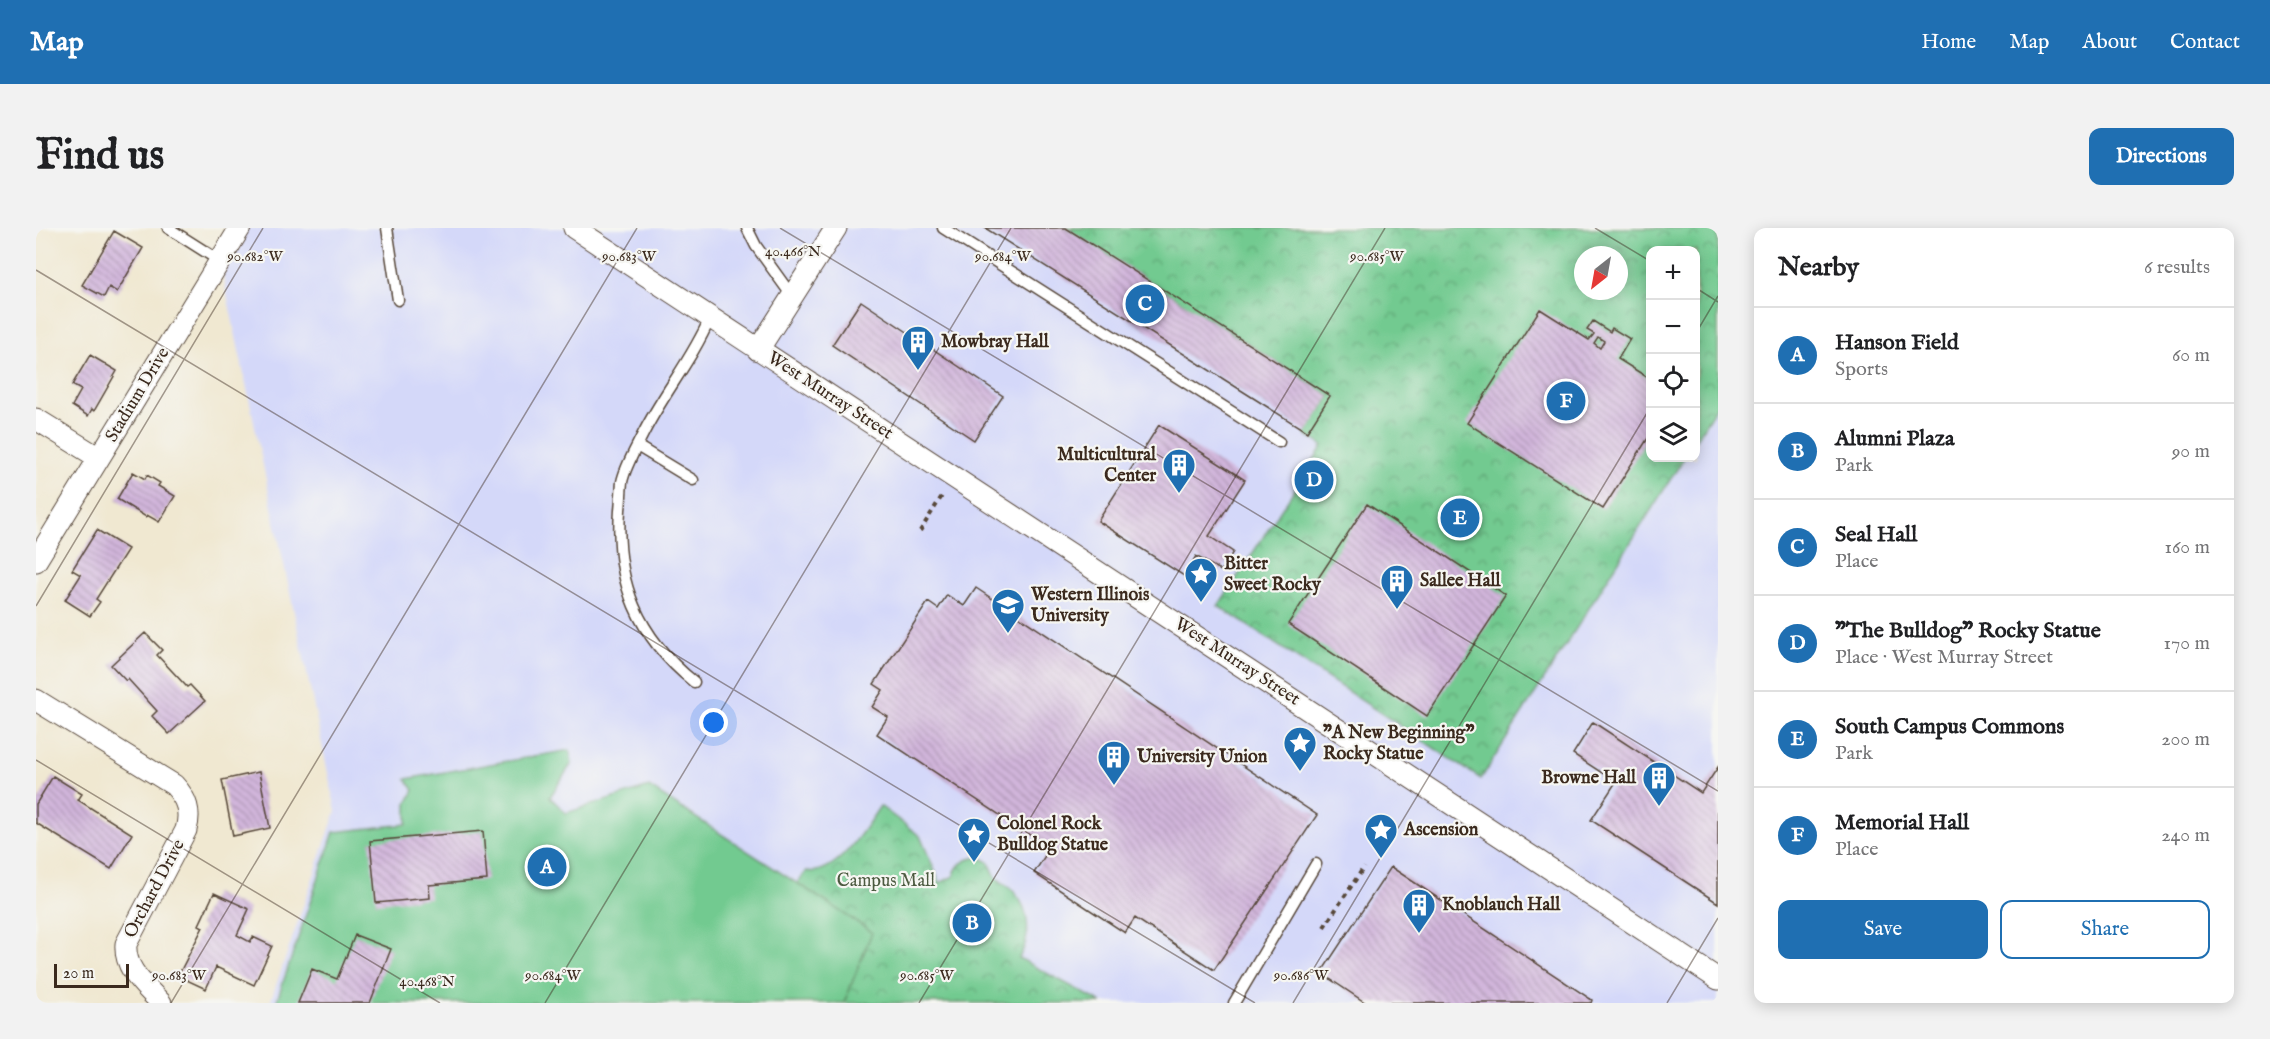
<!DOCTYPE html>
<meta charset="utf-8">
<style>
:root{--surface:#fff;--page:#f2f2f2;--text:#202124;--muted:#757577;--line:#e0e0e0;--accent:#1f6fb2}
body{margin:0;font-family:"IM FELL English",serif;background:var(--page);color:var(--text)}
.controls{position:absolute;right:18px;top:18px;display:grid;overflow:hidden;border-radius:12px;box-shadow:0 3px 15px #0003}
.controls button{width:54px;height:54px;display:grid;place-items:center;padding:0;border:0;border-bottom:2px solid var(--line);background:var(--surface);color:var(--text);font:30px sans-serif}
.compass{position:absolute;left:1538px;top:18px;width:54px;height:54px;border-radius:50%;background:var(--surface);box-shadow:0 3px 15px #0003;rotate:211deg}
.scale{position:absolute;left:18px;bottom:15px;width:75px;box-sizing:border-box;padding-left:6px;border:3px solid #3b2a1e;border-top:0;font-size:16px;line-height:21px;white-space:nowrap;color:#3b2a1e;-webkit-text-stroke:4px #f6f6f2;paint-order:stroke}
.you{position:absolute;left:678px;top:495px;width:21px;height:21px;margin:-15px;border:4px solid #fff;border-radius:50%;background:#1a73e8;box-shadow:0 0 0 9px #1a73e833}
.badge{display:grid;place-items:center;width:39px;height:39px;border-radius:50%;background:var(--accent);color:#fff;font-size:20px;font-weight:700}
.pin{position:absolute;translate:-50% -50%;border:3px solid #fff;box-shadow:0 2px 6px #0006}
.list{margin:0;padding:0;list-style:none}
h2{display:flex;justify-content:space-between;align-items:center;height:78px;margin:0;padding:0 24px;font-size:26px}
h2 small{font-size:20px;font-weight:400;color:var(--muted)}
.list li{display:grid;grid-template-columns:39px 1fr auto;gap:18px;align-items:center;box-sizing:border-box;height:96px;padding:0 24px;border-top:2px solid var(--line)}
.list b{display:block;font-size:22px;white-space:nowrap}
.list p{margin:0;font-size:20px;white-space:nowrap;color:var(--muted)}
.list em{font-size:20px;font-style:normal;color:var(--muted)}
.actions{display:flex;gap:12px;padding:18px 24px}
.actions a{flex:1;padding:14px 0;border:2px solid var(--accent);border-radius:12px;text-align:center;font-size:21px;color:var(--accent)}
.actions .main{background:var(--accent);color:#fff}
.icon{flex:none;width:33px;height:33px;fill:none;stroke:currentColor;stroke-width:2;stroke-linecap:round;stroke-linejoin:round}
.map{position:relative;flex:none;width:1682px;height:775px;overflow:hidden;border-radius:12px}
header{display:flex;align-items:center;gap:36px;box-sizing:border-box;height:84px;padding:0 30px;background:var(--accent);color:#fff}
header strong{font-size:28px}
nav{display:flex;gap:33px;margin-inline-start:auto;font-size:21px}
.intro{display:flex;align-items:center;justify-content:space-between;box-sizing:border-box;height:144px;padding:0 36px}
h1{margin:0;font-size:42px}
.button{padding:15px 27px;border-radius:12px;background:var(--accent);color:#fff;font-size:21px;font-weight:700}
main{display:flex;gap:36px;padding:0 36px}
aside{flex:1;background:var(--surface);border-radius:12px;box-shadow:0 3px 15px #0003}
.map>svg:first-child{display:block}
</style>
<header>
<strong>Map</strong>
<nav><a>Home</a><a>Map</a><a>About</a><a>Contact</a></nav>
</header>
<div class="intro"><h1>Find us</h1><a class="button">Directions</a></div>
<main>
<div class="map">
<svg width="1682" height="775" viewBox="0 0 1682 775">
<defs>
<pattern id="park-crowns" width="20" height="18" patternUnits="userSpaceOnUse" patternTransform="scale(1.5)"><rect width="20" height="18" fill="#72ca90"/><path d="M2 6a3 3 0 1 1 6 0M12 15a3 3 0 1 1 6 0" fill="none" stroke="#5fa475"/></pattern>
<pattern id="building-back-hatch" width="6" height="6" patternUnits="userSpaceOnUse" patternTransform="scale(1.5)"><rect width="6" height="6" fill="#d2b6dc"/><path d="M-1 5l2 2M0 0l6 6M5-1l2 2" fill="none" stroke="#ac94b2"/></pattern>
</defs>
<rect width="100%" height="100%" fill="#f6f6f2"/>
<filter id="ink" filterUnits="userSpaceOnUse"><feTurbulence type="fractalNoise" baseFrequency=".0167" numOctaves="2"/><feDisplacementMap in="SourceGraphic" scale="12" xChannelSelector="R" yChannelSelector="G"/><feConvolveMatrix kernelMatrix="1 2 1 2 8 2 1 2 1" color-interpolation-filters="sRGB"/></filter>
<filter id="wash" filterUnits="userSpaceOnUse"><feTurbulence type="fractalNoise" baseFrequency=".008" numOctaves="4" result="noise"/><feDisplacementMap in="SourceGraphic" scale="24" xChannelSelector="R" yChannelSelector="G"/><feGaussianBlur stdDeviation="1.35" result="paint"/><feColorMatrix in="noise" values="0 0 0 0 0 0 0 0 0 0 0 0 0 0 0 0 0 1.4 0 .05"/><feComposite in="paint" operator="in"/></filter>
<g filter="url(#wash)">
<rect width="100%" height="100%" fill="#f0e8d1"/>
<path fill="#d4d8f9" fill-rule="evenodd" d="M204,0h1478v775h-1448l66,-192 -116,-550zM1614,22h46v208h-46zM1547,27h36v36h-36z"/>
<path fill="url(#park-crowns)" stroke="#567a57" stroke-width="1.5" fill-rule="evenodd" d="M1029,0h653v176l-22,35v-189h-46v208h34l-203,321 -263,-173 105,-160 -18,-12 25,-38zM1547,27h36v36h-36z
M844,578l40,30 20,47 14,-7c2,-14 20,-23 33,-15 5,4 6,12 9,16 4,5 13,9 18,15 17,19 17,45 5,66l83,45h-258l27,-71 -74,-49 9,-12c31,6 59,-43 74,-65z"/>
<path fill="#72ca90" stroke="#567a57" stroke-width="1.5" d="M534,522l2,13 -22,34 16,16 83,-26 223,145 -28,71h-568l58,-171 73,-8v-20l7,-14 -8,-11z"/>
<g id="blocks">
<path fill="url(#building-back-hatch)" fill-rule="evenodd" d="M949,0h81l264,168 -23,36z
M78,3l29,17 -26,44 -8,-5 -5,10 -22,-12z
M825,73l142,95 -29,44 -142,-95z
M1504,81l49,31 5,-6 -7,-4 6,-9 17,11 2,-4 18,11 -12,20 32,20v56l-47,74 -136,-86zM1562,109l6,4 -4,7 -6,-5z
M54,127l27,16 -23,40 -2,-2 -4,7 -16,-10 9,-16 -9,-5z
M1123,197l86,55 -36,56 24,16 -12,19 -25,-15 -12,20 -86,-55z
M97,244l12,7 2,-4 13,8 -2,3 17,10 -16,26 -12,-7 -1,2 -29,-18z
M1331,276l139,92 -79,120 -139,-92z
M61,302l31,19 -32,50 4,3 -10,14 -25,-16 16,-25 -9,-5z
M940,360l341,227 -103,155 -79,-52 -10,15 -91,-60 16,-25 -173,-114 11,-17 -16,-10 11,-17 -9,-6 54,-82 10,7 9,-14 17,11z
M109,405l17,17 -5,5 30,32 3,-2 15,16 -36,33 -17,-18 5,-5 -29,-32 -2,2 -15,-16z
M1557,494l108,71 17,-26v136l-127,-83 25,-38 -43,-28z
M223,544l11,56 -37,8 -11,-56z
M17,548l29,18 -4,6 54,34 -21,35 -75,-46v-19z
M447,603l4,49 -58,5 1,13 -54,5 -6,-62z
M1355,639l201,133 -1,3h-225l-45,-30z
M178,665l35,16 -12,26 13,7 3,-5 19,9 -18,39 -38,-18 -10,22 -28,-13 25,-49 -4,-2z
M319,707l36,14 -21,54h-72l14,-34 25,10z"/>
</g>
</g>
<g filter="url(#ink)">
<use href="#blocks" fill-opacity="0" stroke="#564639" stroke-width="1.5"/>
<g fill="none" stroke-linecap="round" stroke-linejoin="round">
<defs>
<path id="service" d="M132,0l52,33
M351,0l11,72
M711,0l9,18 36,50
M907,0l336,214
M601,218l56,34
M658,454c-56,-45 -79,-100 -74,-172 1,-9 1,-19 2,-28 3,-15 13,-32 20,-46 20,-41 50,-76 68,-118
M1198,775l82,-139"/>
<path id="minor" d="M538,0l1144,751
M722,122l78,-122
M0,191l63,39
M0,333l204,-333
M0,472l138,85c13,14 17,27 12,45l-60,114c-2,26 19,41 35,59"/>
</defs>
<use href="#service" stroke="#564639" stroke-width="13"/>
<use href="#minor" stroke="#564639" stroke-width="23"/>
<path stroke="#564639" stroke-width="4" stroke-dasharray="4.5 4.5" stroke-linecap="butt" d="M884,303l22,-35
M1206,342l7,-11
M1288,699l40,-60"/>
<use href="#service" stroke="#fff" stroke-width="10"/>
<use href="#minor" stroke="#fff" stroke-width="21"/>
</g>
</g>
<path fill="none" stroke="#3b2a1e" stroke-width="1.5" stroke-opacity="0.45" d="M744,0l938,563M1559,0l55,33M0,42l1219,733M1660,60l22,14M1660,105l22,-37M0,378l227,-378M0,532l404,243M135,775l466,-775M509,775l466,-775M883,775l466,-775M1257,775l357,-595M1631,775l51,-85"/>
<defs>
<symbol id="building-pin" viewBox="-11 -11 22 30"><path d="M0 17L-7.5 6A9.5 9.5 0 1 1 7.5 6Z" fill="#1f6fb2" stroke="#f6f6f2"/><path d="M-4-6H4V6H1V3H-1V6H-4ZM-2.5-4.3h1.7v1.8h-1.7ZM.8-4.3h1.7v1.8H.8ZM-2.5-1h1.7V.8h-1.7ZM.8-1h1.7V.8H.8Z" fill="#fff"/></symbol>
<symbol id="sight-pin" viewBox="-11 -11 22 30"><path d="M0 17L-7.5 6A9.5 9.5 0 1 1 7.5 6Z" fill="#1f6fb2" stroke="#f6f6f2"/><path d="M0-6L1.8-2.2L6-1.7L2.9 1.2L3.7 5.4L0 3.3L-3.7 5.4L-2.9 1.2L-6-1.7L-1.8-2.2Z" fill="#fff"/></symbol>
<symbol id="university-pin" viewBox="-11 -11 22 30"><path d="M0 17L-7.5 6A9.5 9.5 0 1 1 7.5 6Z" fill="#1f6fb2" stroke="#f6f6f2"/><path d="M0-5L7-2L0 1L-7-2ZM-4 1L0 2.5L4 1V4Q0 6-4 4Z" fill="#fff"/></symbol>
</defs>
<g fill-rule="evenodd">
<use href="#building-pin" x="863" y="95" width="38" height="52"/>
<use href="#building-pin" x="1124" y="218" width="38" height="52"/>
<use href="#sight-pin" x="1146" y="327" width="38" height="52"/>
<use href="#building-pin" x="1342" y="334" width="38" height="52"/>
<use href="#university-pin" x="953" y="358" width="38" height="52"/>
<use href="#sight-pin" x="1245" y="496" width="38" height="52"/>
<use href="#building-pin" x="1059" y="510" width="38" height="52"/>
<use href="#building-pin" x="1604" y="531" width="38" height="52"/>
<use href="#sight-pin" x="1326" y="583" width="38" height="52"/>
<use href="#sight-pin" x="919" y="587" width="38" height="52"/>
<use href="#building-pin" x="1364" y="658" width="38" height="52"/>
</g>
<g text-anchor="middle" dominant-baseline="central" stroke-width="4.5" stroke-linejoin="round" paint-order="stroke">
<g font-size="18" font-weight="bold" fill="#3b2a1e" stroke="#f6f6f2" text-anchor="start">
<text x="905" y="114">Mowbray Hall</text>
<text x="1120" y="227" text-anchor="end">Multicultural<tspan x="1120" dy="21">Center</tspan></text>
<text x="1188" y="336">Bitter<tspan x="1188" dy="21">Sweet Rocky</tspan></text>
<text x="1384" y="353">Sallee Hall</text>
<text x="995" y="367">Western Illinois<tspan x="995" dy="21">University</tspan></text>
<text x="1287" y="505">"A New Beginning"<tspan x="1287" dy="21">Rocky Statue</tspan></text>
<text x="1101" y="529">University Union</text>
<text x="1600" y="550" text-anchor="end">Browne Hall</text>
<text x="961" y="596">Colonel Rock<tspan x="961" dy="21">Bulldog Statue</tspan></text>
<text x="1368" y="602">Ascension</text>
<text x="1406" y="677">Knoblauch Hall</text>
</g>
<g font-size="18" fill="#3b2a1e" stroke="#f6f6f2">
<text transform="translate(102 167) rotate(-59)">Stadium Drive</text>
<text transform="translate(794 168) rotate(33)">West Murray Street</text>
<text transform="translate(1201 434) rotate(33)">West Murray Street</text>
<text transform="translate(119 661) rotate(-62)">Orchard Drive</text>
</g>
<g font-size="18" fill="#4c5a40" stroke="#f6f6f2">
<text x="850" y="653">Campus Mall</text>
</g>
</g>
<g font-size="15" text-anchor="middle" fill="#3b2a1e" stroke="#f6f6f2" stroke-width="4.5" stroke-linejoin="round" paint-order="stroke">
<text x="757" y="28">40.466°N</text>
<text x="967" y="33">90.684°W</text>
<text x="1341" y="33">90.685°W</text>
<text x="219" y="33">90.682°W</text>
<text x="593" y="33">90.683°W</text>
<text x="143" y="752">90.683°W</text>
<text x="517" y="752">90.684°W</text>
<text x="891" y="752">90.685°W</text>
<text x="1265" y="752">90.686°W</text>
<text x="391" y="758">40.468°N</text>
</g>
</svg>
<div class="controls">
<button>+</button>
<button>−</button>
<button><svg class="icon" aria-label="locate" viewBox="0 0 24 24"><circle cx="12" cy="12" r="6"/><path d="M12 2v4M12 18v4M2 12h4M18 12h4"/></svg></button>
<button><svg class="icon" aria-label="layers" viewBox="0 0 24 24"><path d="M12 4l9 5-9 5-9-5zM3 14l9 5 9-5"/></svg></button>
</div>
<svg class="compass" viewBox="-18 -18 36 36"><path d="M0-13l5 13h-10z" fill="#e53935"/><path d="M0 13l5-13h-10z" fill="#757577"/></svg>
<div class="scale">20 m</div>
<div class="you"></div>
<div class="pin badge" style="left:511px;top:639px">A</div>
<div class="pin badge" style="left:936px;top:695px">B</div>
<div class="pin badge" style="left:1109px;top:76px">C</div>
<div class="pin badge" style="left:1278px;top:252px">D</div>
<div class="pin badge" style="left:1424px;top:290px">E</div>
<div class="pin badge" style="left:1530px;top:173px">F</div>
</div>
<aside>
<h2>Nearby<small>6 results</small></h2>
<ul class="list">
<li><span class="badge">A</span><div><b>Hanson Field</b><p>Sports</p></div><em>60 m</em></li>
<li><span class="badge">B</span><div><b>Alumni Plaza</b><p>Park</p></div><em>90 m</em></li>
<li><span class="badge">C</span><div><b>Seal Hall</b><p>Place</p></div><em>160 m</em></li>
<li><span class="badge">D</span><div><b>&quot;The Bulldog&quot; Rocky Statue</b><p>Place · West Murray Street</p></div><em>170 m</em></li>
<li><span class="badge">E</span><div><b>South Campus Commons</b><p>Park</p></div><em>200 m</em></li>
<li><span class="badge">F</span><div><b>Memorial Hall</b><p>Place</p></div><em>240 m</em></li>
</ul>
<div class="actions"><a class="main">Save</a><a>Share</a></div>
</aside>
</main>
